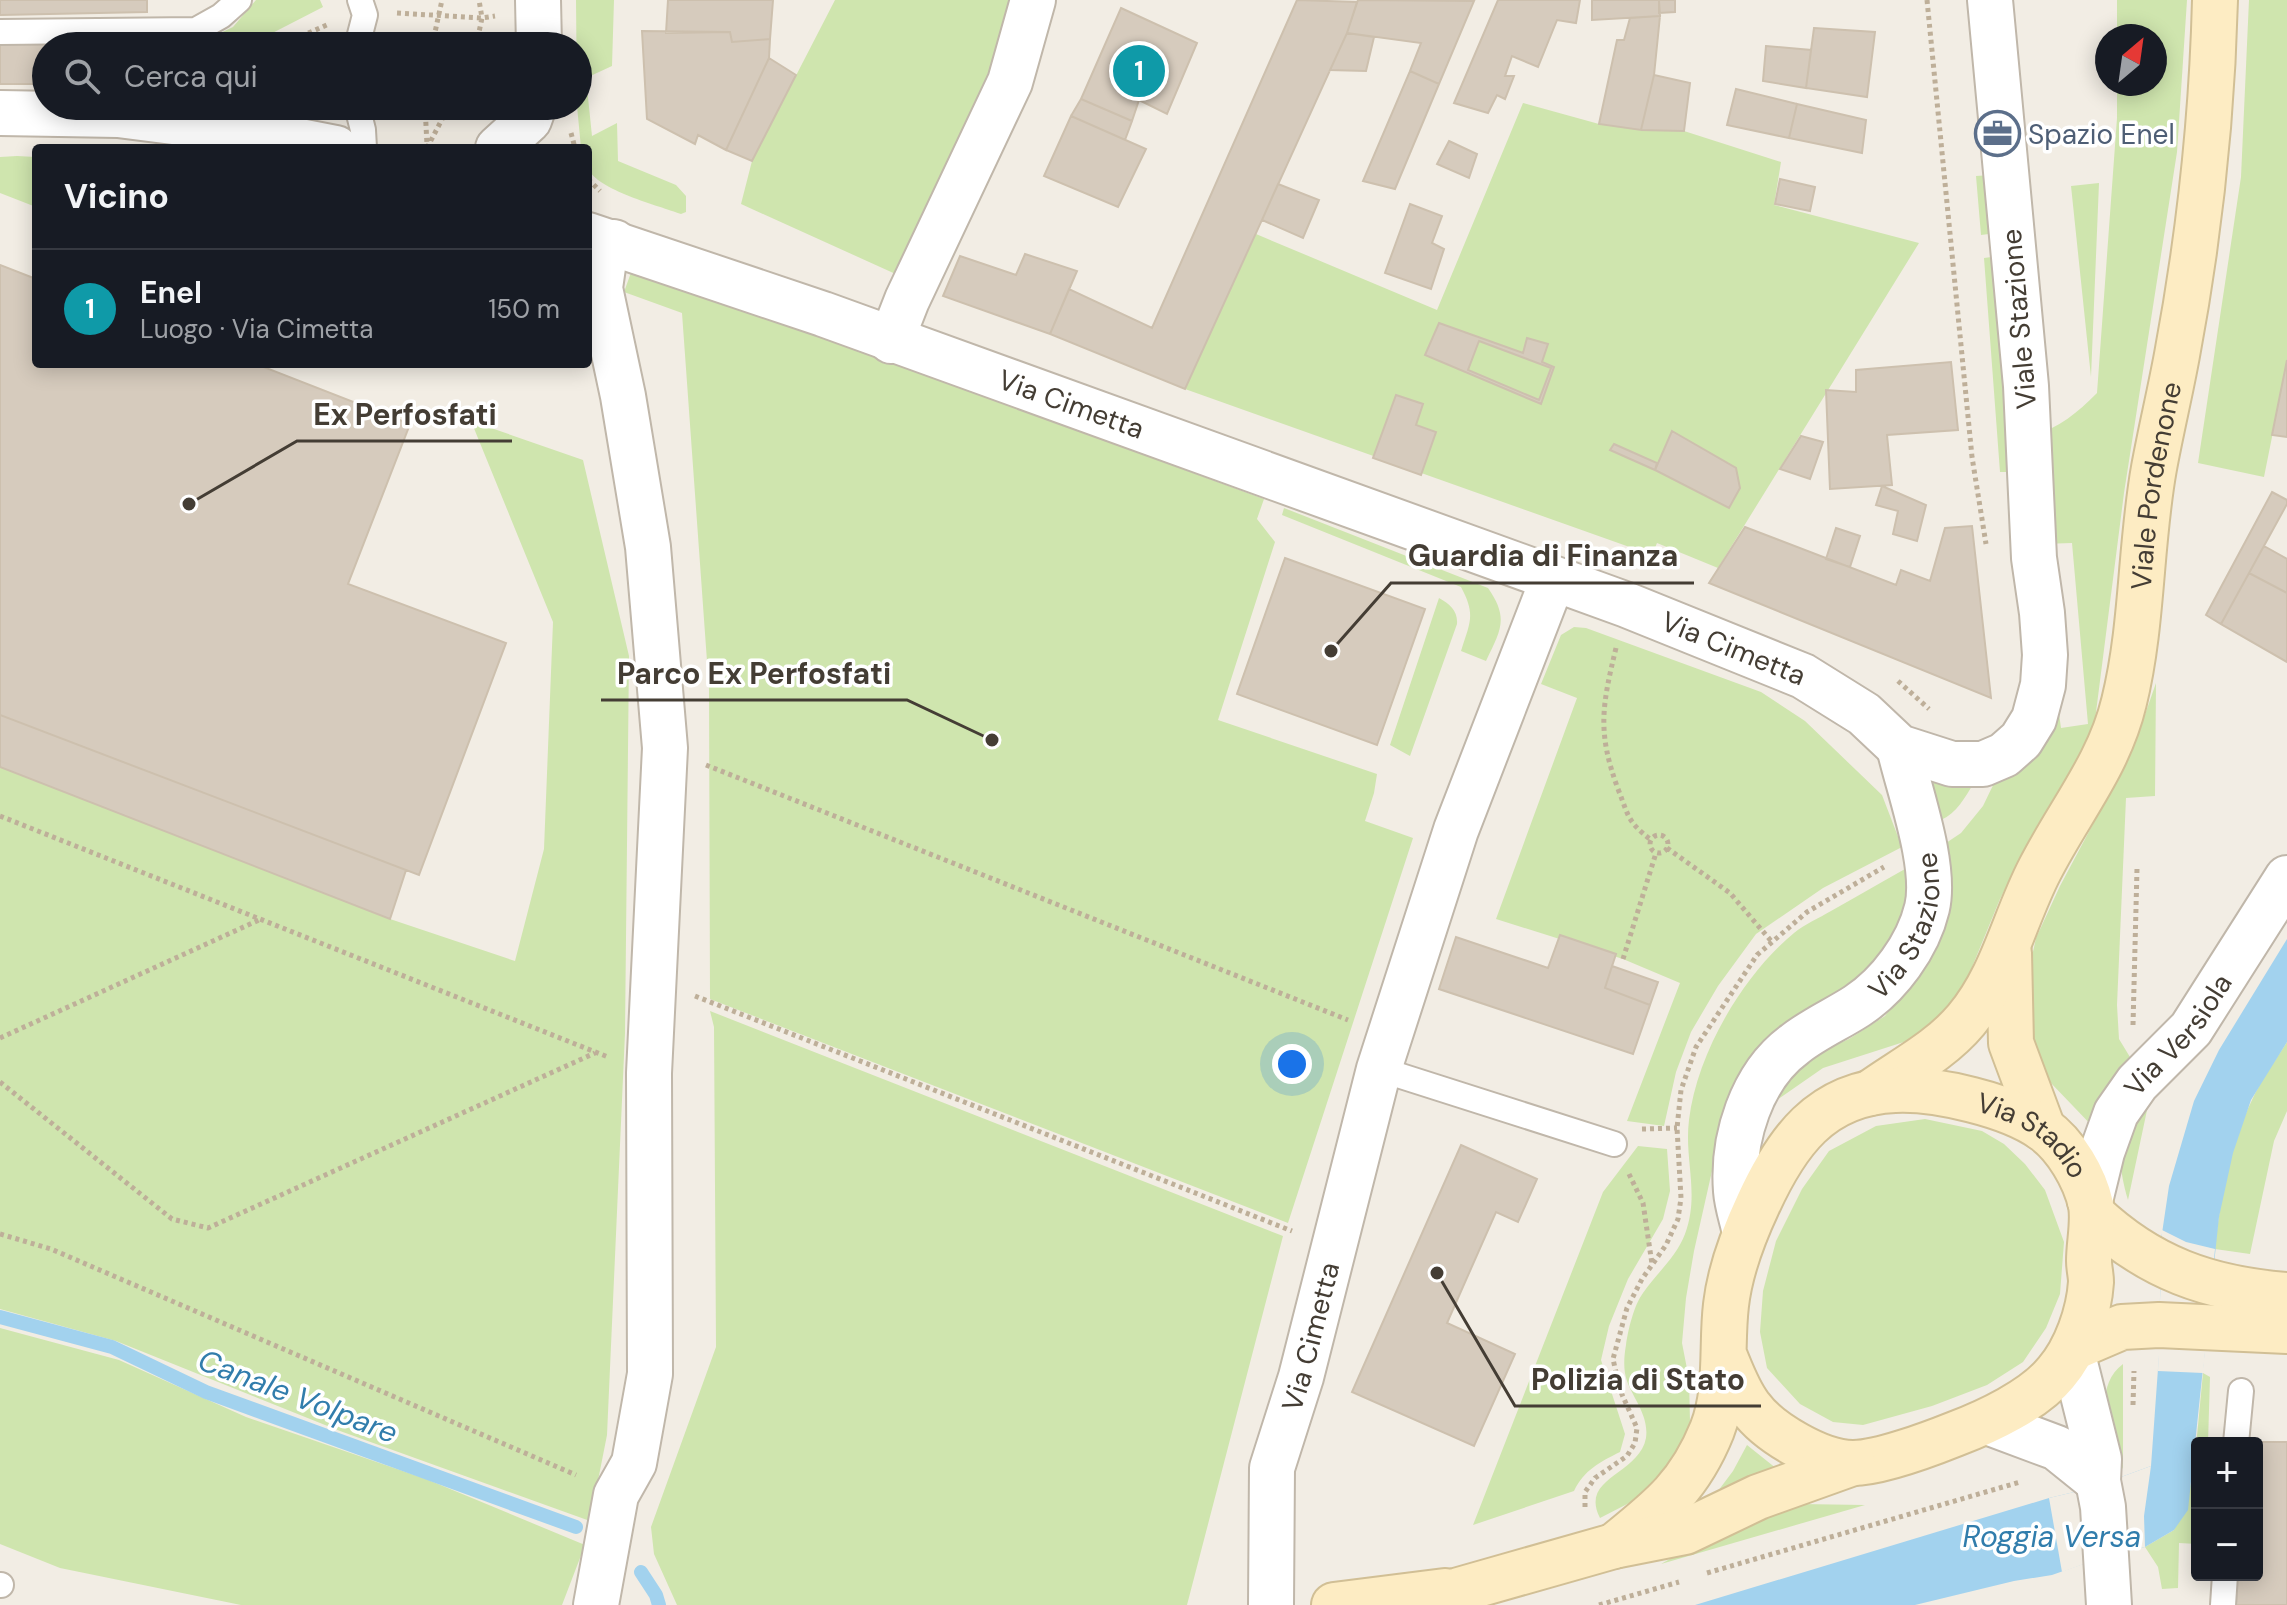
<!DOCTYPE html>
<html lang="it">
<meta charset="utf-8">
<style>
:root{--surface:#171b24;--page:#242831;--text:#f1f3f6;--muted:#9ea1a6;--line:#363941;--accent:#db2777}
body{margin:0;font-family:"DM Sans",sans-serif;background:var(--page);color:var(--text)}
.controls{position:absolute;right:24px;bottom:24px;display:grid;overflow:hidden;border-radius:8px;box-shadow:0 4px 20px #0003}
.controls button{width:72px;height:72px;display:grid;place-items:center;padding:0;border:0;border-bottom:2px solid var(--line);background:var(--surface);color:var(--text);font:40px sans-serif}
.compass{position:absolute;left:2095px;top:24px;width:72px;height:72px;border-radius:50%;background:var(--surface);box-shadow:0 4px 20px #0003;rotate:29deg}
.you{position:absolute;left:1292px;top:1064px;width:28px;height:28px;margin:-20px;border:6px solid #fff;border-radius:50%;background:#1a73e8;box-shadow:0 0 0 12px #1a73e833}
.badge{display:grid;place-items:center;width:52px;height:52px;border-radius:50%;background:var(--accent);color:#fff;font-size:26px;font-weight:700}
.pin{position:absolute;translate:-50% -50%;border:4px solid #fff;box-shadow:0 2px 8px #0006}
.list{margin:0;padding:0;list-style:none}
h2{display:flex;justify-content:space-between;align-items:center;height:104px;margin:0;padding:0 32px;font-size:34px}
h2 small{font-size:26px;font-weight:400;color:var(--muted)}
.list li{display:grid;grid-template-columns:52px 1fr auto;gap:24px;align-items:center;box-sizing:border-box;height:120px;padding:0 32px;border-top:2px solid var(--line)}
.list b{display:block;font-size:30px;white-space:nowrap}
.list p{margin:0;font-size:26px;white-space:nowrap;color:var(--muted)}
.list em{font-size:26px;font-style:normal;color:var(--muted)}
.icon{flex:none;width:44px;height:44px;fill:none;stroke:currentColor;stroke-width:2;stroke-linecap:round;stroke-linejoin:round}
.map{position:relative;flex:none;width:2287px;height:1605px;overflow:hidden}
.search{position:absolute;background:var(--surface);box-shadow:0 4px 20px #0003;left:32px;top:32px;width:560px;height:88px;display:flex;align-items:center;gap:20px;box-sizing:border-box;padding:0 28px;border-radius:44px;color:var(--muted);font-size:30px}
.panel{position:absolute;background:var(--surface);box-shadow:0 4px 20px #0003;left:32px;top:144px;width:560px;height:224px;border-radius:8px}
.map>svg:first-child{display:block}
</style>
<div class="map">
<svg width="2287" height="1605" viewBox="0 0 2287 1605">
<rect width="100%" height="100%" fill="#f2ede4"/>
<path fill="#cfe5ae" d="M256,0h64l3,7 -76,39h-54l40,-19z
M576,0h38l-2,66 -26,12 6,58 25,-13 1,38 58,24 10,11v16l-5,2c-21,-8 -85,-24 -93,-46 -1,-5 0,-14 0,-20h-7l-4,-42z
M835,0h180l-19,79 -96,197 -159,-72 11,-43z
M2117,0h70l-10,152 -53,341 -29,227 -12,30 -46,76 -37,73 -39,95 -20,25 -31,21 -87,28 -49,34 27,-42 48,-21 36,-23 32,-44 26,-127 18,-12 22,-27 69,-143 9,65 27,-4 -16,-181 -29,1 -10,-108c27,-9 44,-23 64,-43l20,-275v-34h38v-48h-38z
M2249,0h38v362l-23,115 -66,-14 43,-286z
M1523,103l76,21 85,7 97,31 -7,43 145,38 -201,325 -61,-25 -5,12 -467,-166 71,-155 181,76z
M17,156l19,1v50l-36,-14v-36z
M1991,175l6,58 -16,2 -5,-59z
M2099,183l-8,194 -20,-191z
M1999,256l17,216h-16l-16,-214z
M633,267l631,232 -7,20 18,23 -57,178 159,54 -3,19 -9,28 48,17 -125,385 -578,-224 -1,-310 -27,-376 -58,-21z
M471,421l112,39 46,196 -4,377 -18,402 -17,86 -250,-90 -224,-90 -116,-32v-542l390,152 125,42 29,-112 9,-227z
M1284,508l204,80c21,30 13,42 -2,73l-25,-10c9,-29 15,-36 0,-64l-179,-72z
M1439,598c11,6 19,13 18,26l-47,132 -20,-11z
M1574,627l12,1 175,64 44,29 77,74 20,52 -79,41 -67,46 -38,52 -27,46 -15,40 -12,54 -37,-5 53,-138 -57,-24 -127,-40 81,-221 -36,-14 20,-49z
M2156,683l-1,113 -29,2 -9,207 2,34 14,23 -36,69 -48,-50 -20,-32 -2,-70 9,-41 24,-52 73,-137z
M1916,777l58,6c-9,14 -17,30 -33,37z
M1905,869l3,25 -16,47 -171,190 -27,120 -8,47 -4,45 7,36 1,43 -9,24 -18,29 -28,25 -35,18c-21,-41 39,-43 46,-80 3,-22 -12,-38 -19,-57 -4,-11 -3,-25 -1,-36 2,-15 8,-40 17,-52 13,-19 34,-37 42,-59 15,-40 -1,-74 4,-114 8,-67 54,-145 105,-187 11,-9 25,-15 37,-22 25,-14 49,-28 74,-42z
M710,1011l573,225 -96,369h-510l-23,-51 -3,-27 65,-180 -2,-320z
M2287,1042v69l-13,30 -24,113 -35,-5c5,-49 15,-104 37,-149 9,-20 23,-39 35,-58z
M2150,1096l-22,104c-15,-50 -5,-62 22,-104z
M1925,1119l57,12 22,13 21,20 20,26 19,52 -4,52 -14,34 -23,34 -36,23 -55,21 -69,19 -30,-3 -33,-18 -33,-36 -7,-36 3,-41 13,-50 26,-52 27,-38 47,-25z
M1638,1146l29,3 3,42 -7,28 -35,60 -19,47 -8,34 24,74 -5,18c-20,10 -36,18 -46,39l-101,34 130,-333z
M0,1328l119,32 127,57 180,62 159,66 -23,60h-321l-181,-37 -60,-24z
M2123,1364v105c-15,-29 -32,-81 0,-105z
M2203,1373l7,4 -2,66h-11v101l-18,-1 -1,45 -16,1 -4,-22 -13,-20 29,-17 19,-52z
M1747,1445l30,24 -77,46 33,-44z
M1800,1504l65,1 -204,59 37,-21z"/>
<path fill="#a2d2ee" d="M2287,939v103l-36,58 -18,53 -14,64 -31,293 -14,20 -29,17 -39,9 -54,19 -38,6 -99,24h-220l354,-107 42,-10 60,-22 8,-111 2,-115 8,-54 25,-85 25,-51z"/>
<path fill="#f2ede4" d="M2162,1230l24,12 29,7 -12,124 -45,-2z
M2151,1466l-7,50 1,31 -39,9 -44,16 -13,-74 42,-10z"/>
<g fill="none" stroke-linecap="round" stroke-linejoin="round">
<path stroke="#a2d2ee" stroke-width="14" d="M0,1317l112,30 94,45 370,135
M641,1572l15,23 3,10"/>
</g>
<path fill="#d6cbbd" stroke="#cdc0ae" stroke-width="2" fill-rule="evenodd" d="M0,0h147v12l-147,3z
M668,0h105l-3,39 -38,3 -2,-10 -64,1z
M1297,0l60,2 -10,31 -162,356 -135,-55 19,-45 83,39z
M1358,0l116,1 -35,83 -29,-13 11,-28 -74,-10z
M1498,0h82l-4,23 -19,-3 -19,47 -26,-11 -7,20h9l-9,23 -8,-4 -9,18 -34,-10z
M1592,0h67l1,16 -68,4z
M1659,0h16v12l-16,1z
M1121,8l76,35 -30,71 -28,-14 -7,21 -51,-22z
M1660,16l-6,59 -13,55 -42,-6 18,-84h7l6,-22z
M1814,28l61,4 -8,65 -61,-9z
M642,31l88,1 2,10 38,-3 -1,19 -43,92 -28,-15 -3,9 -48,-25z
M1347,33l27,4 -8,34 -36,-1z
M146,40v6h-100v38h-46v-40z
M1766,46l45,4 -5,38 -43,-7z
M769,58l27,17 -44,86 -26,-11z
M1410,71l29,13 -44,105 -32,-8z
M1654,75l36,8 -6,48 -43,-1z
M1736,89l61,15 -8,34 -62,-13z
M1081,99l51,22 -7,19 -54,-24z
M1797,104l69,16 -4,33 -73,-15z
M1071,116l75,33 -28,58 -74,-31z
M1449,141l28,13 -8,24 -32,-14z
M1780,179l35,8 -5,24 -35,-7z
M1278,184l41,16 -16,38 -41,-18z
M1410,204l32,12 -10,27 12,6 -13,40 -46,-16z
M1025,254l52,17 -27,63 -107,-38 17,-40 56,19z
M0,265l36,14v85h220l154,60 -62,160 158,59 -87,232 -419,-160z
M1439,323l84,30 4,-15 21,6 -6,18 12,5 -13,37 -116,-49zM1479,341l72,27 -12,32 -71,-30z
M2287,360v77l-15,-2z
M1951,362l7,68 -71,5 5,50 -62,4 -4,-99 30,2v-22z
M1396,395l27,9 -7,21 20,7 -15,43 -48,-17z
M1672,431l64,37 4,20 -11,20 -74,-38z
M1801,436l22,6 -13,37 -30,-10z
M1614,444l43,19 -2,7 -45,-20z
M1882,486l44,19 -9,36 -24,-7 5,-23 -22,-6z
M2272,492l15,8v4l-66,120 -15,-9z
M1972,526l19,172 -282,-115 36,-56 151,58 5,-15 29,11 15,-53z
M1836,528l24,8 -10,31 -24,-8z
M2264,546l23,13v34l-38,-20z
M1285,558l140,51 -48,136 -140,-51z
M2249,573l38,20v69l-66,-38z
M0,715l406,155 -16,49 -390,-152z
M1560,935l56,19 -11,34 45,17 -17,49 -194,-65 17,-52 92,31z
M1612,966l46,16 -8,23 -45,-17z
M1461,1145l76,34 -19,43 -22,-10 -49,111 68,31 -41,92 -122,-54z
M2241,1442h46v163h-51l1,-30h20v-132z"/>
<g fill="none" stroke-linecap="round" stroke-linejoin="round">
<defs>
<path id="lane" d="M0,32l196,-2 25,-14 18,-16
M357,46l8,-31 -5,-15
M357,106l6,24 1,18
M259,133l41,-27
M1379,1069l235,75
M2236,1443l5,-52
M0,1585h1
M2223,1605l2,-30"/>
<g id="street">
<path d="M538,0l1,46"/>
<path d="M0,113l118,2 141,18 77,15"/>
<path d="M498,148l31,-28 5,-14"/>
<path id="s1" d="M588,235l235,79 804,291 176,71 61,38 35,33 53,17h31l21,-9 17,-15 13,-21 9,-34 2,-30 -3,-42 -8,-55 -8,-172 -36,-386"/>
<path d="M891,341l16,-41 103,-218 23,-82"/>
<path id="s2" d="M2090,1201l12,-49 14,-39 21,-30 54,-54 96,-151"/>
<path id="s3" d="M1745,1233c-3,-14 -8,-28 -9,-42 -4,-52 15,-115 59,-147 19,-15 42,-25 62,-38 32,-21 61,-60 70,-98 10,-42 -18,-118 -28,-161"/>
<path d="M2072,1351l27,108 -1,22 5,26 6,98"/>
<path d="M1987,1422l70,26 41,33"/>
<path d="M596,1605l20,-110 18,-32 16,-89 -1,-301 16,-325 -17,-201 -25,-151 -23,-108 4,-28 10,-18"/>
<path id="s4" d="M1271,1605l1,-137 29,-91 78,-308 77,-239 97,-251"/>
</g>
<g id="secondary">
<path d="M2009,953l2,90 32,86"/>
<path id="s5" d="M1870,1093c32,-23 70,-42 96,-73 37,-44 48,-101 74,-151 29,-57 69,-104 84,-167 19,-77 16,-157 30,-234 7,-38 16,-75 23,-113 22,-117 35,-236 38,-355"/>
<path d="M2092,1214c57,54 117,75 195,81"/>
<path d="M2073,1348l49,-21 37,-2 128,6"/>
<path id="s6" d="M1614,1546c46,-37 75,-59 98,-116 16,-41 9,-84 14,-125 4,-35 17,-69 32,-101 28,-61 62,-111 137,-114 41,-2 114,15 148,39 23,16 42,49 48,76 3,18 -2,38 -2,56 0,7 2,14 2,21 -2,31 -15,68 -35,91 -22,27 -69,49 -101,61 -25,10 -76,29 -102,29 -32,0 -84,-30 -103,-56 -11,-14 -18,-33 -25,-50"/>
<path d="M1334,1605l111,-14"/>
<path d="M1416,1605l43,-15 155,-44 71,-14 73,-35 95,-34"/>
</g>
</defs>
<use href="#lane" stroke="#c0b7aa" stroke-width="28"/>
<use href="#street" stroke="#c0b7aa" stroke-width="48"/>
<use href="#secondary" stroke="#d1bf95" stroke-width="48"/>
<path stroke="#beaf99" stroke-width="5" stroke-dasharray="4 4" stroke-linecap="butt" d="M1927,0l45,457 14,87
M397,13l85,5 13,-2
M279,46l50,-22
M432,46l10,-46
M476,46l6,-28 -3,-18
M425,106l2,39
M571,133l4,15
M427,148l22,-42
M588,179l12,12
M1616,648c-14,58 -19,84 2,141 11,28 9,32 33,51
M1898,681l31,28
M706,765l642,255
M0,816l608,241
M1650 844a9 9 0 1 1 18 0a9 9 0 1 1-18 0Z
M1667,848l63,45 42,49
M1623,959l33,-106
M695,996l597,235
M2133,1025l4,-156
M0,1038l259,-118
M0,1082l172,137 36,9 387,-175
M1642,1129l35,-1
M1629,1174l14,29 9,61
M0,1234l51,15 525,226
M2133,1405l1,-34
M1585,1507v-15l10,-14 32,-22 8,-13 2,-15 -17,-38 -7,-31 14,-51 15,-29 24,-34 12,-26 3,-21 -4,-70 4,-38 15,-43 61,-92 50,-43 77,-45
M1707,1573l313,-91
M1599,1605l80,-23"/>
<use href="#lane" stroke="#fff" stroke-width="24"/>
<use href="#street" stroke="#fff" stroke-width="44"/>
<use href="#secondary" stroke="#fdecc3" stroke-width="44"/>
</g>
<defs>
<symbol id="office-ring" viewBox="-11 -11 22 22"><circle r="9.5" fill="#fff" stroke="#5c6f8a" stroke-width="1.5"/><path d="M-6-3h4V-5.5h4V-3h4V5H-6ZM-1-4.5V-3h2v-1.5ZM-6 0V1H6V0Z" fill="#5c6f8a"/></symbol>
</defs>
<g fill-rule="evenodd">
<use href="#office-ring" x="1972" y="108" width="51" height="51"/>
</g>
<g text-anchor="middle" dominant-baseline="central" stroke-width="7" stroke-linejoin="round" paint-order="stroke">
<g font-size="28" fill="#4e5e75" stroke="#fff" text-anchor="start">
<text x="2028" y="134">Spazio Enel</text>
</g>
<g font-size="28" fill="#443d34" stroke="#fff">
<text transform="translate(2019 319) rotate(-95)">Viale Stazione</text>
<text stroke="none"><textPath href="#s1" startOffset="512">Via Cimetta</textPath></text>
<text stroke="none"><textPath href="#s5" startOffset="696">Viale Pordenone</textPath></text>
<text stroke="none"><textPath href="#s1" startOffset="1218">Via Cimetta</textPath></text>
<text stroke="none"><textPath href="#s3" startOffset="380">Via Stazione</textPath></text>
<text stroke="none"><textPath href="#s2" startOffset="192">Via Versiola</textPath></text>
<text stroke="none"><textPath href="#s6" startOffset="726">Via Stadio</textPath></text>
<text stroke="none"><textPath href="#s4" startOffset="274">Via Cimetta</textPath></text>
</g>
<g font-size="30" font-style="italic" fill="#317dac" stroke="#fff">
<text transform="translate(298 1396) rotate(21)">Canale Volpare</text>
<text x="2052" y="1536">Roggia Versa</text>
</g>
</g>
<path fill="none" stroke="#443d34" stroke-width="3" d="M189 504L297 441H512M1331 651L1391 583H1694M992 740L907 700H601M1437 1273L1515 1406H1761"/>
<g fill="#443d34" stroke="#fff" stroke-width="3">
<circle cx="189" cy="504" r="8"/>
<circle cx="1331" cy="651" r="8"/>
<circle cx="992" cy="740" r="8"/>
<circle cx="1437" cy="1273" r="8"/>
</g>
<g font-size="30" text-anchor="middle" font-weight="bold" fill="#443d34" stroke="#fff" stroke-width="7" stroke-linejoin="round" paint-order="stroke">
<text x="405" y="425">Ex Perfosfati</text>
<text x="1543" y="566">Guardia di Finanza</text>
<text x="754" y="684">Parco Ex Perfosfati</text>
<text x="1638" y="1390">Polizia di Stato</text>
</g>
</svg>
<div class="controls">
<button>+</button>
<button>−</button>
</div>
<svg class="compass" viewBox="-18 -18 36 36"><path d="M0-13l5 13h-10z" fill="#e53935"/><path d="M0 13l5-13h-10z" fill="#9ea1a6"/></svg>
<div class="you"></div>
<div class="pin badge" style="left:1139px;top:71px;background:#0f9aa8">1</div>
<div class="search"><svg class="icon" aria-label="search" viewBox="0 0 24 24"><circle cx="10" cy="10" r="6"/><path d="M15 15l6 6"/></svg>Cerca qui</div>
<section class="panel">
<h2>Vicino<small></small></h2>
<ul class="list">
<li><span class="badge" style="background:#0f9aa8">1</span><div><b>Enel</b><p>Luogo · Via Cimetta</p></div><em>150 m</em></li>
</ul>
</section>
</div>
